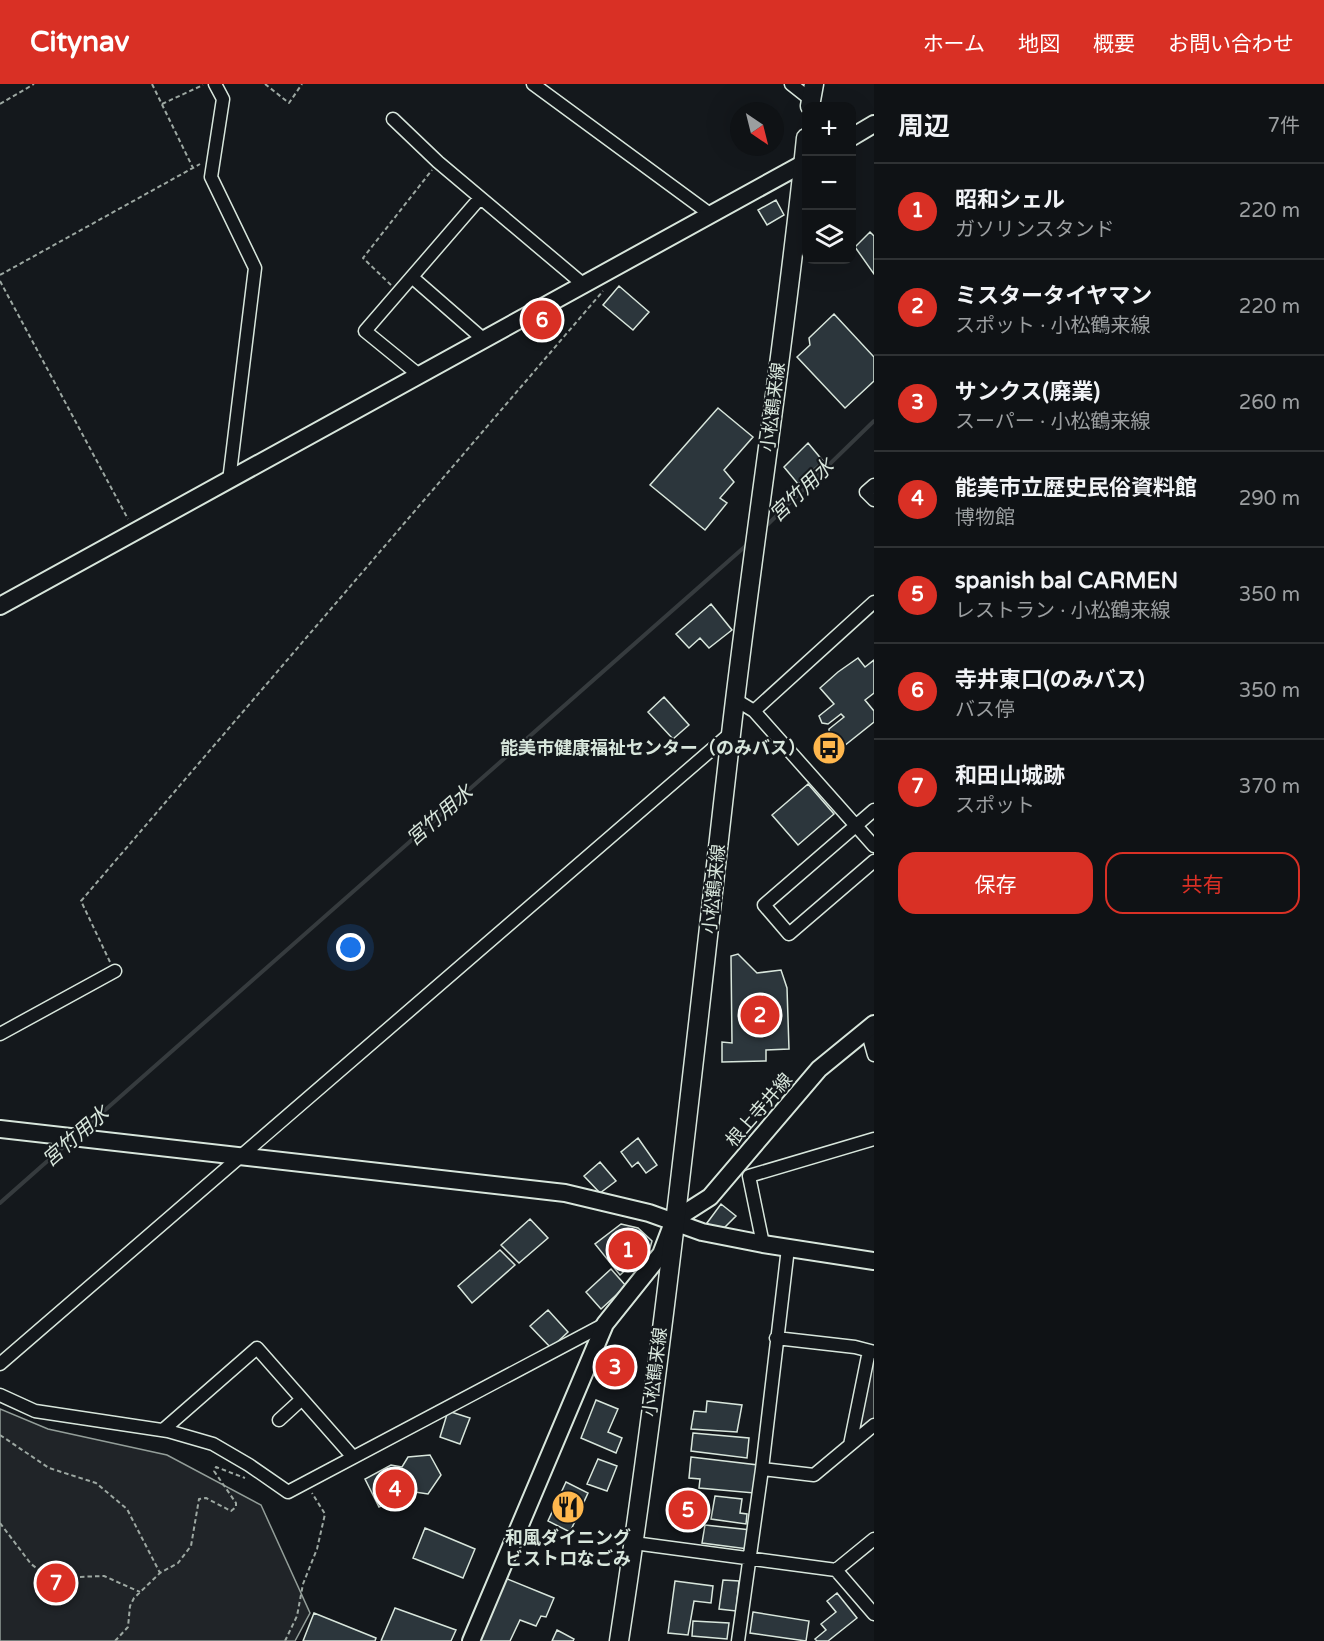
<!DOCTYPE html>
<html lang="ja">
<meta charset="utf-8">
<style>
:root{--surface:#0f1215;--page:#181b1e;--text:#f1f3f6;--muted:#9b9ea0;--line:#2f3234;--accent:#d93025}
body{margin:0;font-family:"Varela Round","Noto Sans JP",sans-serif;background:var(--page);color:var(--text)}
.controls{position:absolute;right:18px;top:18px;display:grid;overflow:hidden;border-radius:12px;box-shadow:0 6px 24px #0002}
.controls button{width:54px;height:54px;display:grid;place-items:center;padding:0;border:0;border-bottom:2px solid var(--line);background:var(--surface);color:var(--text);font:30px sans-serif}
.compass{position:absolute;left:730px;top:18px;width:54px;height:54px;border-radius:50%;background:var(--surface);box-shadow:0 6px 24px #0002;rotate:145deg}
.you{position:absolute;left:351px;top:864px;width:21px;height:21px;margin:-15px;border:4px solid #fff;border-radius:50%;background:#1a73e8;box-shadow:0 0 0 9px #1a73e833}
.badge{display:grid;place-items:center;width:39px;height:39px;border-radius:50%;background:var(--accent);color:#fff;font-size:20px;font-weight:700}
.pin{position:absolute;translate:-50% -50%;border:3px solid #fff;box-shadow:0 2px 6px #0006}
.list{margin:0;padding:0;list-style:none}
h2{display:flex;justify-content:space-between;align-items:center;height:78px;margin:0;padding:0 24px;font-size:26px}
h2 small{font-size:20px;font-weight:400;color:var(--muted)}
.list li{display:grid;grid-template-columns:39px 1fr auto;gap:18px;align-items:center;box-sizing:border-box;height:96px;padding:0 24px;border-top:2px solid var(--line)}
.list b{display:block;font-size:22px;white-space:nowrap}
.list p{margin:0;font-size:20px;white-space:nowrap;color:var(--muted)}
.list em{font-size:20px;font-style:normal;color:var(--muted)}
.actions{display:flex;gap:12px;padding:18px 24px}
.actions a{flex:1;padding:14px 0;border:2px solid var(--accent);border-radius:18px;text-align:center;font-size:21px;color:var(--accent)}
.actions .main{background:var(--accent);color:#fff}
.icon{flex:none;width:33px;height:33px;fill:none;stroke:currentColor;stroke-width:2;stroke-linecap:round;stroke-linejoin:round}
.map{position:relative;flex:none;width:874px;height:1557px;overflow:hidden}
header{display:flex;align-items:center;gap:36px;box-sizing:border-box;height:84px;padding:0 30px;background:var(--accent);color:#fff}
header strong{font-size:28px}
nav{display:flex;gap:33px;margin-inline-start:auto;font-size:21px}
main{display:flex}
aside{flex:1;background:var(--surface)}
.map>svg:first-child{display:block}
</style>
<header>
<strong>Citynav</strong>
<nav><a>ホーム</a><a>地図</a><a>概要</a><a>お問い合わせ</a></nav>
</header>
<main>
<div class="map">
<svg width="874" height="1557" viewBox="0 0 874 1557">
<rect width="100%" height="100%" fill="#14181c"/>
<path fill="#202428" stroke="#939e99" stroke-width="1.5" d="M871,1277h3v61l-19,16z
M0,1325l48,20 119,26 94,50 49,108 -15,28h-295z"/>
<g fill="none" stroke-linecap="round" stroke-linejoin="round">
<path stroke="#363b3e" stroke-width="4" d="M765,443l109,-106
M79,1049l670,-590
M0,1119l69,-61"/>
</g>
<path fill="#2c363c" stroke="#d8e6dc" stroke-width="1.5" d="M776,116l8,15 -17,10 -9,-15z
M870,148l4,4v38l-19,-27z
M619,202l30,26 -16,18 -30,-25z
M834,230l40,43v24l-29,27 -48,-51 13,-12 -1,-7z
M718,324l35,29 -29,33 10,12 -14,16 7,5 -22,27 -55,-45z
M808,359l15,18 -25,23 -14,-17z
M711,520l21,26 -23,18 -9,-10 -11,10 -13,-14z
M858,574l7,9 9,-7v33l-9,7 9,11v11l-30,24 -9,-1 -6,-8v-8l15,-12 -3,-3 -13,10 -6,-1 -3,-7 15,-12 -14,-16 18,-16z
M664,613l25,28 -16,14 -25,-27z
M808,700l26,30 -36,31 -26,-30z
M738,870l19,19 24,-3 6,18 2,61 -23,1v11l-44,1v-20l10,1 -1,-87z
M638,1054l19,27 -11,8 -8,-11 -6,5 -11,-15z
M600,1078l16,19 -16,12 -16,-17z
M721,1120l15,12 -17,17 -12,-10z
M530,1135l18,19 -29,25 -18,-18z
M621,1140l17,4 14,13 -2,7 -30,27 -25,-31z
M500,1166l15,15 -43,38 -14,-17z
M611,1185l15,17 -25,23 -15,-17z
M548,1226l20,22 -17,16 -21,-22z
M606,1269h22l-5,30 -21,-2z
M596,1316l22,9 -10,23 14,6 -6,15 -35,-15z
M707,1317l35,4 -5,27 -46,-3 3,-18 12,1z
M448,1327l22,7 -10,26 -20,-7z
M693,1349l56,5 -2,20 -56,-7z
M430,1371l11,20 -13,19 -20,-3 4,9 -19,10 -4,-8 -10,5 -14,-28 26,-14 11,2 6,-10z
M691,1373l67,8 -4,28 -55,-5 1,-9 -11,-1z
M598,1375l19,7 -10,25 -20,-7z
M566,1398l22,11 -18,39 -22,-11z
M715,1412l27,3 -2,14 7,1 -1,10 -35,-5z
M705,1441l46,5 -3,19 -46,-6z
M425,1444l50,21 -12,29 -50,-20z
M505,1494l49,20 -8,19 -5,-1 -5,10 -16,-6 -10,21h-32z
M723,1496l16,1 -3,30 -17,-2z
M675,1497l38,5 -2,17 -17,-2 -6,34 -20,-2z
M837,1509l20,25 -29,23h-11l-2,-2 11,-9 -5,-6 15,-12 -9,-11z
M395,1524l61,22 -5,11h-70z
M753,1528l56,9 -3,20 -56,-8z
M314,1529l62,25 -1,3h-72z
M693,1537l36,2 -2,16 -35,-3z
M557,1546l17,9 -1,2h-21z"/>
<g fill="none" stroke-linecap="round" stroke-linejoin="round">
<defs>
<path id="street" d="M215,0l8,15 -12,78 44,91 -26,213
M533,0l177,130
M791,0l19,15
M393,35l45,43 146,123
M413,194l70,61
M419,291l-54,-44 115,-133
M874,401l-8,7 8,8
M736,616l18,11 120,135
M754,627l120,-109
M874,726l-110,95 25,29 85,-73
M867,946l7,25
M0,950l115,-63
M763,1160l-14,-68 125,-37
M776,1254l79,9 19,5
M0,1280l732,-632
M0,1311l35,16 133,20 45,13 36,21 39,27 317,-168
M279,1336l23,-21
M163,1346l94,-82 96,109
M850,1361l19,-94
M762,1385l52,6 60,-50
M634,1459l202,27 38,44
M836,1486l38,-31
M738,1557l24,-172 26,-221"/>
<path id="secondary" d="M852,53l22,-13
M0,522l806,-444
M0,1045l565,64 84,20 53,19 61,12 111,17
M471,1557l134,-317 56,-70 13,-34 36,-23 109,-128 55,-45"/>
<path id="primary" d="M810,22l4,-22
M619,1557c46,-301 77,-604 112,-907 23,-199 55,-397 75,-596"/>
</defs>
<use href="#street" stroke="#d8e6dc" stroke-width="15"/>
<use href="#secondary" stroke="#d8e6dc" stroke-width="20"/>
<use href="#primary" stroke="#d8e6dc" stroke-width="21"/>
<path stroke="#9da8a2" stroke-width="2" stroke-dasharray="4.5 3" stroke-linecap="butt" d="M152,0l41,84
M265,0l24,19 13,-19
M0,20l34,-20
M162,20l41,-19
M0,191l200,-111
M0,197l128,238
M391,201l-28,-27 69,-88
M110,878l-29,-61 522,-610
M0,1351l49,33 47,15 31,26 33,64
M0,1439l31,41 19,14 54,-2 36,16
M115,1557l13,-14 2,-21 4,-8 26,-25 18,-10 13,-17 8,-47 7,-1 25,13 5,-4v-4l-22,-32 2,-4 29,11
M285,1557l12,-25 6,-32 14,-35 8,-35 -13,-21"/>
<use href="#street" stroke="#14181c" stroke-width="12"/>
<use href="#secondary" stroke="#14181c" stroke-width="16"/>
<use href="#primary" stroke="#14181c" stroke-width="18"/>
</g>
<defs>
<symbol id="bus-disc" viewBox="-11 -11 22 22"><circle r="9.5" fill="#ffb74d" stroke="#14181c"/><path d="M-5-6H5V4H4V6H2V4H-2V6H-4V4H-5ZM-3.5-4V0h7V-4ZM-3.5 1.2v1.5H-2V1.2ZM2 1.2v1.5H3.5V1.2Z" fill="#111"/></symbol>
<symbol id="restaurant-disc" viewBox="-11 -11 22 22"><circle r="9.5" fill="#ffb74d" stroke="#14181c"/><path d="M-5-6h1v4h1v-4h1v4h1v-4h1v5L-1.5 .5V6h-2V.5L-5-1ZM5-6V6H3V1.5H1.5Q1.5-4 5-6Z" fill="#111"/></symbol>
</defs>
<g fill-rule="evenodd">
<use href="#bus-disc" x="810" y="645" width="38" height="38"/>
<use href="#restaurant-disc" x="549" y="1404" width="38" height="38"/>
</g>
<g text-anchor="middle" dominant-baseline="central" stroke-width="4.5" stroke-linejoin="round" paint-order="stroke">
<g font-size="18" fill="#d8e6dc" stroke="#14181c">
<text transform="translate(773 323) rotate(-83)">小松鶴来線</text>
<text transform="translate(714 805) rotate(-84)">小松鶴来線</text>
<text transform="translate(759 1026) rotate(-49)">根上寺井線</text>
<text transform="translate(655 1288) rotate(-83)">小松鶴来線</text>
</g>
<g font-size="18" font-weight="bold" fill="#d8e6dc" stroke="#14181c" text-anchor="end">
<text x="806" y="664">能美市健康福祉センター（のみバス）</text>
<text x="568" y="1454" text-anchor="middle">和風ダイニング<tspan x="568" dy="21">ビストロなごみ</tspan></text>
</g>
<g font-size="20" font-style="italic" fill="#d8e6dc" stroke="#14181c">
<text transform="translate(802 407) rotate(-44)">宮竹用水</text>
<text transform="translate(440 732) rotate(-41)">宮竹用水</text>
<text transform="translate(76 1053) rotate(-41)">宮竹用水</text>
</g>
</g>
</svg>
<div class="controls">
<button>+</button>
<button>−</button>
<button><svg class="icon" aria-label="layers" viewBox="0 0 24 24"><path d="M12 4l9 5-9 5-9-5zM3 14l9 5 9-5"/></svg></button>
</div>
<svg class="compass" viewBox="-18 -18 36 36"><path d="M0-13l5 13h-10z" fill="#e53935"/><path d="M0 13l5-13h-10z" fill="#9b9ea0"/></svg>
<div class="you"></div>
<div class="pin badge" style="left:628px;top:1166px">1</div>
<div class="pin badge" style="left:760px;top:931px">2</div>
<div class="pin badge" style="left:615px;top:1283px">3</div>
<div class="pin badge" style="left:395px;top:1405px">4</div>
<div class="pin badge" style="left:688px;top:1426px">5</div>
<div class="pin badge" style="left:542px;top:236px">6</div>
<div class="pin badge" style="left:56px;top:1499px">7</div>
</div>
<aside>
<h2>周辺<small>7件</small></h2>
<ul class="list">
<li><span class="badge">1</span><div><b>昭和シェル</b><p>ガソリンスタンド</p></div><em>220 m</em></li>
<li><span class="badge">2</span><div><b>ミスタータイヤマン</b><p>スポット · 小松鶴来線</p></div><em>220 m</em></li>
<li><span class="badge">3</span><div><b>サンクス(廃業)</b><p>スーパー · 小松鶴来線</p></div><em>260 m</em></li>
<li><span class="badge">4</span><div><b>能美市立歴史民俗資料館</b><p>博物館</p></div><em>290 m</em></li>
<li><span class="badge">5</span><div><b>spanish bal CARMEN</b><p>レストラン · 小松鶴来線</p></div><em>350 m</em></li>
<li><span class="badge">6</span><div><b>寺井東口(のみバス)</b><p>バス停</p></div><em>350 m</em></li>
<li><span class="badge">7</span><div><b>和田山城跡</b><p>スポット</p></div><em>370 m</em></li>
</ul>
<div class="actions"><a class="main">保存</a><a>共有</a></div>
</aside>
</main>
